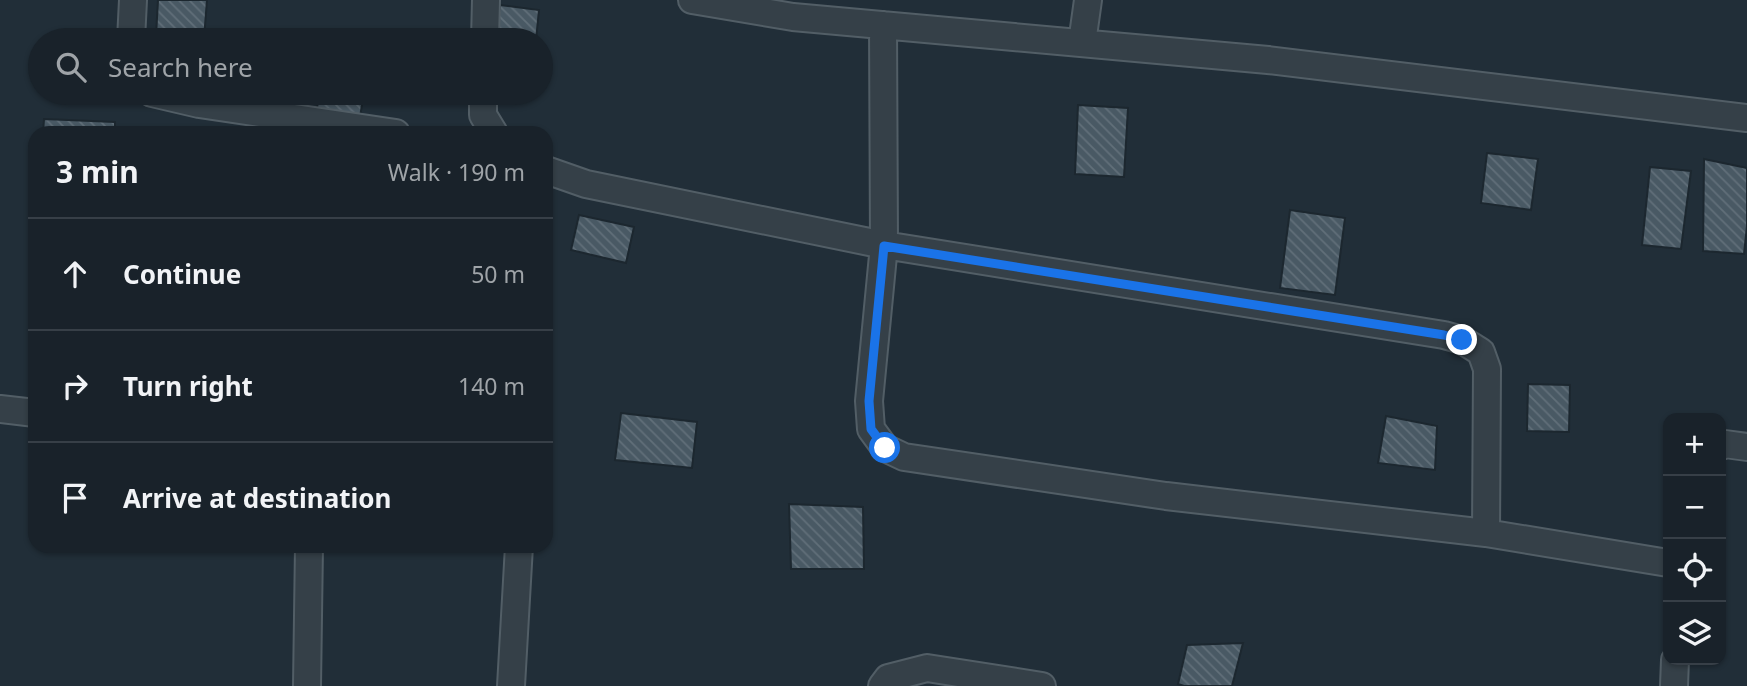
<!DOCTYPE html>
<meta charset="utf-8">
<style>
:root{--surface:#19222a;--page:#222a32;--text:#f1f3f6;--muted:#9fa4a8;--line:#373f47}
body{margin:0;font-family:"Noto Sans",sans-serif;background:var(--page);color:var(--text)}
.controls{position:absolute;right:21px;bottom:21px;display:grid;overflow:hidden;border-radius:14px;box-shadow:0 2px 5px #0004}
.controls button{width:63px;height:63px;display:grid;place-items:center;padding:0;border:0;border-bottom:2px solid var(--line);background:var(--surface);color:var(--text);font:35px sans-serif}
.stop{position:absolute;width:21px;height:21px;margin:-16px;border:5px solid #1a73e8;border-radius:50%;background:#fff}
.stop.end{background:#1a73e8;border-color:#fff;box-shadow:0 2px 7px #0008}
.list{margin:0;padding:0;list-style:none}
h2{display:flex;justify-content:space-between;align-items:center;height:91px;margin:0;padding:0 28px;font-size:30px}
h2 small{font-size:23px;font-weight:400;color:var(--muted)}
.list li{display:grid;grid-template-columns:46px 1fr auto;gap:21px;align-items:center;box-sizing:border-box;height:112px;padding:0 28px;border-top:2px solid var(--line)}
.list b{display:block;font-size:26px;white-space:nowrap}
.list em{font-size:23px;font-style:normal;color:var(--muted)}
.icon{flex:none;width:38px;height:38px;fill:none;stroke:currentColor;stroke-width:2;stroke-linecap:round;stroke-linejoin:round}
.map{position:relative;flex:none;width:1747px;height:686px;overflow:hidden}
.search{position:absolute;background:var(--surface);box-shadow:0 2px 5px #0004;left:28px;top:28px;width:525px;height:77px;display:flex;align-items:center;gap:18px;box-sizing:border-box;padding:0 24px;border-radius:38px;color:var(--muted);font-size:26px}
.panel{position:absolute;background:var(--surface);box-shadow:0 2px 5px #0004;left:28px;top:126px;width:525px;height:427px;border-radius:21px}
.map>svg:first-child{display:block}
</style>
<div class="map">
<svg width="1747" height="686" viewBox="0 0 1747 686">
<defs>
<pattern id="building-back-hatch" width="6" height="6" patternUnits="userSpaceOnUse" patternTransform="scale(1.75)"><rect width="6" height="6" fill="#495964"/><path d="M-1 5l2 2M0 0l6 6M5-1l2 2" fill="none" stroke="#616f79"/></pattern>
</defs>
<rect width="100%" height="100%" fill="#212e38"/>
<path fill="url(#building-back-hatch)" stroke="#1c272f" stroke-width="2" d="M158,0h49l-3,39 -48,-3z
M500,5l39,5 -3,30h-41z
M319,93h45l-5,30 -43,-7z
M1078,105l50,3 -4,69 -49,-3z
M44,119l71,3v11h-72z
M1487,153l51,6 -7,51 -50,-7z
M1704,159l43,9v58l-3,28 -41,-3z
M1650,167l41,4 -10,78 -39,-4z
M1290,210l55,8 -10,77 -55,-7z
M579,215l55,12 -8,36 -55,-13z
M1528,384l42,1 -1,47 -42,-1z
M621,413l76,9 -5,46 -77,-8z
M1386,416l51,10 -2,44 -57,-7z
M789,504l74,3 1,62h-73z
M1243,643l-11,43h-48l-6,-2 9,-39z"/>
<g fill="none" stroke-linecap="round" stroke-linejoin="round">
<defs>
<path id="street" d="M692,0l101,17 475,43 479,58
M883,25l1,220 -15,156 2,28 14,19 19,9 262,39 320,37 182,30
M131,40l2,-40
M485,40l1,-40
M1082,43l6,-43
M152,93l47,11 197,29
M483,93v22l11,18
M546,170l40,14 298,61 560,90 18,5 19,12 6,17 -1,164
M0,409l35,4
M1721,446l4,-2 22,3
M307,686l2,-140
M511,686l8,-140
M882,686l6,-8 39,-10 115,18
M1674,686l1,-26"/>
</defs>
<use href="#street" stroke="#525e66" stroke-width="30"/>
<use href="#street" stroke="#354048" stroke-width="26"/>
</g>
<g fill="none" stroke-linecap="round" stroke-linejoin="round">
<path stroke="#1a73e8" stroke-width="9" d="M885,448l-14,-19 -2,-28 15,-155 560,89 18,5"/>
</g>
</svg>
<div class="controls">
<button>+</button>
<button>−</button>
<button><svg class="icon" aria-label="locate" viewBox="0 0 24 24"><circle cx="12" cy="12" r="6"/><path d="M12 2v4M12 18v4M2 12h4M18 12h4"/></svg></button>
<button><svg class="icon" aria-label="layers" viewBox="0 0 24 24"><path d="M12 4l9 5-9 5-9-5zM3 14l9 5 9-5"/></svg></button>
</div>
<div class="stop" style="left:885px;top:448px"></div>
<div class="stop end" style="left:1462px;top:340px"></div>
<div class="search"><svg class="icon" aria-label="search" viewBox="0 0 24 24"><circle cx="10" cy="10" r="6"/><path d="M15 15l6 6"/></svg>Search here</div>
<section class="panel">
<h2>3 min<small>Walk · 190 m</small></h2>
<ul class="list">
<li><svg class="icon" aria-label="ahead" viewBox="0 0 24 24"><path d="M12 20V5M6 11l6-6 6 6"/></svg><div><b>Continue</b></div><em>50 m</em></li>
<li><svg class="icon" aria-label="right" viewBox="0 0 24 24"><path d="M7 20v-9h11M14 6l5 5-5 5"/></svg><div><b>Turn right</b></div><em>140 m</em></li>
<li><svg class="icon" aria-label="arrive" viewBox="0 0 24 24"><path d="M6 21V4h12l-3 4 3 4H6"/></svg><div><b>Arrive at destination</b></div></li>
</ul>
</section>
</div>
